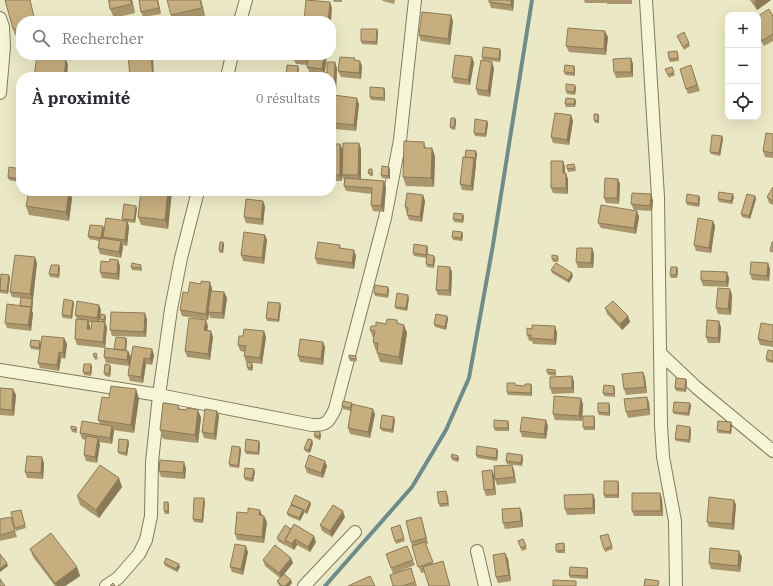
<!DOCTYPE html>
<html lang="fr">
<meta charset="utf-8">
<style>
:root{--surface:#fff;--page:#f2f2f3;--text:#2b2b33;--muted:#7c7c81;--line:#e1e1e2}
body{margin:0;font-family:"IBM Plex Serif",serif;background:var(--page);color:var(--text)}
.controls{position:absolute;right:12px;top:12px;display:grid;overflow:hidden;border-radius:8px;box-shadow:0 4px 16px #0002}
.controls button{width:36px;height:36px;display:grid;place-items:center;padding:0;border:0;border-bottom:1px solid var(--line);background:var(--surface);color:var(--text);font:20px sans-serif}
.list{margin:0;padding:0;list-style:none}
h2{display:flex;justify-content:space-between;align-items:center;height:52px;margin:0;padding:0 16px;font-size:17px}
h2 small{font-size:13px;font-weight:400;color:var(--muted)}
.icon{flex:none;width:22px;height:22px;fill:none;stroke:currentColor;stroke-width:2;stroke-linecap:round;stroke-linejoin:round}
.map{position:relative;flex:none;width:773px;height:586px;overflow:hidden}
.search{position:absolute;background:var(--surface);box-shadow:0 4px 16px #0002;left:16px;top:16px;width:320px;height:44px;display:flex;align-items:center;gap:10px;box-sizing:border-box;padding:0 14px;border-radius:16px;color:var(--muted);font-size:15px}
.panel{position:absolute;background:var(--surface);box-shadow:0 4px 16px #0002;left:16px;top:72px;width:320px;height:124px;border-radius:16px}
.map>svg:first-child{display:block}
</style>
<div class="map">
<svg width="773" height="586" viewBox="0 0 773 586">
<rect width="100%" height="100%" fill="#ebe9c5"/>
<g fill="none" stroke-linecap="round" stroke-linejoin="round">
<path stroke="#6e8c8c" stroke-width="4" d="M325,586l87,-99 34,-57 23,-52 24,-133 39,-245"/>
<defs>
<path id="minor" d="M646,0l12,197 3,228 2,32 12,64 1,65
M0,18l3,9 1,20 -4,46
M240,21l6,-21
M227,77l5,-22
M660,353l37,35 76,63
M0,370l159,25 153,30c15,1 17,-4 23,-16l50,-191 15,-78 15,-140
M477,551l8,35
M106,586l12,-8 21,-24 7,-14 5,-24 1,-54 7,-67 12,-86 10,-51 17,-67
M304,586l51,-54"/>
</defs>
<use href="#minor" stroke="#847b5d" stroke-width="14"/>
<use href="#minor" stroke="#f6f5d8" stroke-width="12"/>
</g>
<path fill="#aa966c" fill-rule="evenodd" d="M30,0l5,21h-14v13l-6,1 -2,-6z
M108,0h24l3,13 -21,5 -4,-9z
M139,0h19l3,14 -18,3 -2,-5z
M201,0l4,16 -22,5h-10l-2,-6z
M333,0h9v2h-8z
M382,0h13l-1,4 -11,-3z
M514,0l-1,11 -22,-3 -2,-6z
M584,0h48v4h-25l-1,-3v2h-21z
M750,0h21l-14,10z
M758,16h15v25l-9,5 -6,-10z
M453,21l-3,24 -29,-4 -2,-6z
M377,29l1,3 -1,13 -15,-1 -1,-3z
M677,36l12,7 1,3 -6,4z
M608,37l-2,18 -37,-3 -3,-6z
M501,52l-1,10 -17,-2 -1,-3z
M678,53l1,8 -9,1 -1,-3z
M294,55h33l-2,18h2l10,-5 -1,23 -5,-1v-13l-10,-3 -11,-1 -3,-6 1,-2 -12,-1 -3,-6z
M472,57l2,6 -4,22 -16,-2 -2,-6z
M355,58v2l7,6 -1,13 -20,-2 -3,-6z
M631,58l2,6v13l-17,1 -2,-6z
M574,66l1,2v8l-10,-1 -1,-3z
M672,67l3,8 -6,3 -4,-9z
M494,68l-4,29 -12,-2 -2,-6z
M693,71l7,20 -12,3 -2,-5z
M384,88l1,3v10l-14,-1 -1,-3z
M576,88l-1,7 -8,-1 -1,-3z
M575,99l1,3 -1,5h-9l-1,-3z
M359,104l-3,27 -21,-2 -4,-11z
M598,114l1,3v6h-4l-1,-3z
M571,115l2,6 -4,24 -16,-2 -2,-6z
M455,118l1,3 -1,9 -4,-1 -1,-2z
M487,121l1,3 -2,13 -11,-1 -1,-3z
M21,128v9l-3,-1 -1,-2z
M773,134v24l-8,-1 -2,-6z
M722,136l1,3 -3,17 -9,-2 -1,-2z
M424,142l2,6h6l3,8 -1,31 -28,-1 -3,-9z
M359,143l2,6v30l23,2 2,6 -2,25 -11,-1 -2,-6 1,-11 -26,-3 -2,-5v-6l-2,-4v5h-11v-37l11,5z
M476,151l1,3 -1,8v2l-3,27 -11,-1 -2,-6 5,-27z
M563,161l2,6v6l3,6v15l-15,-1 -2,-5z
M389,167l1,3v9l-8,-1 -1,-3z
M575,167l1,4 -8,1 -1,-3z
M21,169l-1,13 -11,-2 -1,-3z
M373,172v4h-3l-2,-3z
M618,179l2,5 -1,20 -13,-1 -2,-5z
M773,187v18l-4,-2 -2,-6z
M141,191h31l-4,38 -27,-4 -3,-8z
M240,191h15l-1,2z
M277,191h21v4l-20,-2z
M423,195l2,6 -3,21 -13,-2 -4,-13z
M755,196l1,3 -6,20 -8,-2 -1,-3z
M734,197l-2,7 -13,-2 -1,-3z
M72,198l-3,23 -40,-6 -3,-9z
M700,198l-1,9 -12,-2 -1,-3z
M653,200l-1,11 -18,-1 -3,-6z
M136,206l1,3 -2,14 -7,-1 1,5 -2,19 -5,-1 1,2 -2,11 -21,-4 -2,-6 1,-7 -10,-2 -1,-3 15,-10 1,3 19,-8 -1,-2z
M265,206l-2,19 -17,-2 -2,-6z
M637,211l2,6 -3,17 -35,-6 -3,-5z
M464,217l-1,6 -9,-1 -1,-3z
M713,221l2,5 -4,27 -15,-2 -2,-6z
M462,232l1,3 -1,6 -9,-1 -1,-3z
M265,235l2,5 -3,24 -21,-3 -2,-6z
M223,242l1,3 -1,8h-3l-1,-3z
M340,245l1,3 15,8 -2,13 -37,-5 -2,-6z
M427,246l1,3 -1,6 8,3 -1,10 -7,-1 -1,-3 1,-6 -13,-2 -1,-3z
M592,248l2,6 -1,14h-15l-2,-6z
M559,258l-1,4h-5l-1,-3z
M118,260l2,6 -1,14 -17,-2 -2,-6 9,-10z
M37,263l-4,36v3l-1,9 1,2 -2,18 -24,-3 -2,-5 15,-17 1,-8 -9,-1 -2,-5z
M768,263l2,6 -1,12 -17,-1 -2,-6z
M131,267l11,1v3l-10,-1z
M450,267l2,5 -1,24 -13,-1 -2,-5z
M60,268l-1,10 -9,-1 -1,-3z
M551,270l22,6 -4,7 -17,-10z
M678,270l-1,8h-6l-1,-3z
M0,278h10l-2,16 -8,-1z
M729,278l-1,9 -25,-1 -2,-6z
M388,287l1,3 -1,8 -13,-2 -1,-3z
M212,288v3l12,1 3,6 -3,21 -14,-1 -1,-5 -1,7 -26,-4 -2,-6 8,-17z
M732,295l-1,20 -13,-1 -2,-6z
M409,298l-2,13 -11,-2 -1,-2z
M73,301l1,2 -2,16 -9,-1 -1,-3z
M281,306l-2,16 -12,-1 -1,-3z
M605,308l23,8 2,6 -8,8 -15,-16z
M101,310l-2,11h2l-1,-2 5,-4 1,3 -1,5 2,4 -2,21 -28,-3 -2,-6 2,-20 -2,-4zM88,322l4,1 -1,6h-1v-3z
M447,316l1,3 -2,11 -11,-3 -1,-3z
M147,319l-1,18 -34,-1 -2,-6z
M397,320l1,4 6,1 3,8 -5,32 -22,-3 -3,-9v-2h-1l-3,-9 1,-4h-1l-3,-8 6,-4 10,-2z
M773,325v22l-13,-2 -2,-6z
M208,326l-1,4 4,1 2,6 -3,23 -23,-3 -2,-6z
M721,327l-1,16h-12l-2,-6z
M532,329l25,3 -1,13 -23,-1 -1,-3h-3l-2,-6z
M264,331l2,6 -4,27 -16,-2 -2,-6 1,-4 -5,-1 -2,-6 5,-9z
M64,338l3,6 -2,15 -4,-1 -2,13 -19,-3 -2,-5 2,-13 -9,-1 -1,-3 10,-5 1,3z
M126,338l1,3 -1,10h2l3,6 21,-8 2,6 -2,10 -6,-1 -3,19 -13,-2 -2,-6 1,-9 -23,-3 -2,-6 10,-8z
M325,347l-2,18 -23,-3 -2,-6z
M773,351v12l-6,-1 -1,-3z
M96,353l2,6 -3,1 -2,-6z
M356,356l1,3 -1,3 -6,-1 -1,-3z
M110,365l1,3 -1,9 -5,-1 -1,-3z
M253,366l-1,5 -4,-1 -1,-3z
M92,367l-1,9 -7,-1 -1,-3z
M555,370l1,3v3l-8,-1 -1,-3z
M643,372l2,5 2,16 -21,2 -2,-6z
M572,376l2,6v11l-22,1 -2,-6z
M686,379l1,3 -1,10 -10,-1 -1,-3z
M516,385l16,2v9l-24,-1 -1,-3z
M614,386l1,3v8l-11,-1 -1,-3z
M0,388l13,1 3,6 -2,21 -14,-1z
M109,398h30l-5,35 -21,-3 1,1 -2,13 -13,-2 1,2 -3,19 -11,-2 -2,-6 2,-15 -4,-1 -2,-6 20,-9 -2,-4z
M649,402l1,13 -22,3 -2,-6z
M352,403v1l23,10 -5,24 -20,-4 -2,-6 3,-17 -8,-2 -1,-3z
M583,404l-1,17 -27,-1 -2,-6z
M178,405l2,4 7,1h11l3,8 -3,25 -35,-4 -3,-9z
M610,406v10l-11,-1 -1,-3z
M691,406l-2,10 -15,-2 -1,-2z
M217,411l2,5 -3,24 -12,-2 -2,-6z
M594,416l1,3v11h-11l-1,-3z
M395,420l-2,13 -11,-2 -2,-3z
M508,421l1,3v7h-14l-1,-3z
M732,425l-1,9 -13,-1 -1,-3z
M548,426l-2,13 -24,-2 -2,-6z
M76,427l1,2v4l-5,-1 -1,-3z
M690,427l1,3 -1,13 -14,-2 -1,-2z
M314,435h7l-1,5 -5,-2z
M128,440l1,3 -2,13 -8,-2 -1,-2z
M313,443l-3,10 -4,-1 -2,-3z
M260,444l-1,11 -13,-1 -1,-3z
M240,447l1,3 -2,18 -9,-1 -1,-3z
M497,449l1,3 -1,9 -20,-3 -1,-3z
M451,457l8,1 -1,4 -6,-2z
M523,458l-1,8 -15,-2 -1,-3z
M44,463l-1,16 -16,-1 -2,-6z
M512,465l2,5 2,13 -19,2 -2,-6 -1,-4 2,20 -10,1 -2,-6 8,-20 2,5z
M327,466l-4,12 -16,-5 -2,-6z
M186,468l-1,11 -24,-2 -2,-6z
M255,472l-2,10 -8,-2 -1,-3z
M619,484v14h-14l-1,-3z
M122,487l-23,31 -19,-13 -3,-9z
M660,493l2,6 1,17h-29l-2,-5z
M448,494l1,12 -9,1 -1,-3z
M595,499v15l-28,1 -2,-6z
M734,500l2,5 -2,25 -25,-3 -2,-5z
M205,501l-2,22 -9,-1 -1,-3z
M310,502l1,2 -4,10 -4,-2 1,1 -4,8 -12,-5 -1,-3 5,-7 -1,-2z
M169,505v9h-4l-1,-3z
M520,508l2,5 1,14 -18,2 -2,-6z
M22,513l4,15 -10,3 -1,-3z
M262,516l5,6 -3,21 -27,-3 -2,-6z
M11,517l6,20 -17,4v-22z
M345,517l-13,20 -10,-6 -2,-6z
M421,517l7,27h-2l7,20 10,-3 2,6 -24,6 -9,-27 -1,-4z
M400,525l5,16 -9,3 -5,-16z
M291,529l25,13 -6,10 -13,-7 -3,5 -7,-4v-2l-1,2 -8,-5 -1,-3z
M608,534l5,15 -8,3 -5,-16z
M523,539l4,10 -5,2 -4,-10z
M564,543l1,3v7h-8l-1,-2z
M407,546l8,19 -22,9 -7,-20z
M30,549l47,18 3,9 -15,10h-10l-22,-29z
M248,552l-5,23 -11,-3 -2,-5z
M505,553l3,6 3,22 -13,2 -2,-6z
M742,557l-2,15 -29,-3 -2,-6z
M263,560l30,3 -9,11 7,6 1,3 -3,3h-9l-2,-2 -1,-3 3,-3 -15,-12z
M164,563l16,4 -3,5 -12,-6z
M411,568l6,18h-24z
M588,570v9l-18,-1 -1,-3z"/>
<path fill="#8b7a58" d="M130,0h2l3,13 -3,-9z
M157,0h1l3,14 -2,-6z
M200,0h1l4,16 -3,-8z
M511,0h3l-1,11 -2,-6z
M757,0h14l-14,10 -3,-8z
M330,2l2,6 -1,13h-3z
M451,15l2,6 -3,24 -2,-6z
M377,29l1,3 -1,13 -1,-3z
M605,31l3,6 -2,18 -2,-6z
M500,49l1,3 -1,10 -1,-3z
M151,55h1l1,2 1,20h-1z
M324,55h3l-3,19 -2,-5z
M472,57l2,6 -4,22 -2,-5z
M631,58l2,6v13l-2,-5z
M66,59l2,6 -1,12h-3z
M360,61l2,5 -1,13 -2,-6z
M335,62l2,6 -1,23 -2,-6z
M492,62l2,6 -4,29 -2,-6z
M298,66l1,3 -1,8h-1z
M574,66l1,2v8l-1,-3z
M575,85l1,3 -1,7 -1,-3z
M384,88l1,3v10l-1,-3z
M357,98l2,6 -3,27 -2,-6z
M575,99l1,3 -1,5 -1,-3z
M598,114l1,3v6l-1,-2z
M571,115l2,6 -4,24 -2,-5z
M455,118l1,3 -1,9 -1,-3z
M487,121l1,3 -2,13 -1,-3z
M722,136l1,3 -3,17 -1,-3z
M359,143l2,6v32l-3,-6z
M340,144l3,6 -1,31 -2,-6z
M432,148l3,8 -1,31 -3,-9z
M476,151l1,3 -1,8 -1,-2z
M474,158l2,6 -3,27 -2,-5z
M563,161l2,6v11l-2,-5z
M389,167l1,3v9l-2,-3z
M21,169v9l-1,4 -1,-3z
M566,173l2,6v15l-2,-6z
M618,179l2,5 -1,20 -2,-6z
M384,181l2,6 -2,25 -3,-6z
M69,191l3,7 -3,23 -3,-9z
M168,191h4l-4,38 -3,-9z
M651,194l2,6 -1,11 -2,-5z
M733,194l1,3 -2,7 -1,-3z
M423,195l2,6 -3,21 -2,-5z
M699,196l1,2 -1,9 -1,-3z
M755,196l1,3 -6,20 -1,-3z
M263,201l2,5 -2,19 -2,-6z
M136,206l1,3 -2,14 -1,-3z
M637,211l2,6 -3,17 -2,-6z
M463,214l1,3 -1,6 -1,-3z
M127,221l2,6 -2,19 -2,-6z
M713,221l2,5 -4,27 -2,-5z
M103,226l1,3 -2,12 -1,-3z
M462,232l1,3 -1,6 -1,-3z
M265,235l2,5 -3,24 -2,-6z
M121,241l2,6 -2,11 -2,-6z
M223,242l1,3 -1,8 -1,-2z
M427,246l1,3 -1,9 -1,-3z
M592,248l2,6 -1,14 -2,-5z
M354,250l2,6 -2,13 -2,-6z
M434,256l1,2 -1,10 -1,-3z
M35,257l2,6 -4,36v3l-1,9 1,2 -2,18 -3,-6 4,-26 -2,-5z
M118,260l2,6 -1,14 -2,-6z
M768,263l2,6 -1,12 -2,-5z
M59,265l1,3 -1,10 -1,-3z
M450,267l2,5 -1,24 -2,-6z
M677,267l1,3 -1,8 -1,-3z
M727,272l2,6 -1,9 -2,-5z
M572,273l1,3 -4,7 -1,-3z
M9,275l1,3 -2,16 -1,-3z
M210,282l2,6 -4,32 -2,-6z
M388,287l1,3 -1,8 -1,-3z
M730,289l2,6 -1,20 -3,-6z
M224,292l3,6 -3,21 -2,-6z
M408,295l1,3 -2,13 -1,-3z
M73,301l1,2 -2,16 -1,-3z
M280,303l1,3 -2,16 -1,-2z
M99,305l2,5 -2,14 -2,-6z
M145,313l2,6 -1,18 -2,-5z
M105,315l1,3 -1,5 2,4 -2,21 -2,-6z
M447,316l1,3 -2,11 -1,-3z
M628,316l2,6 -8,8 -2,-6z
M88,320l2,6 -1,8 -2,-5z
M206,320l2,6 -2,10 -2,-6z
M719,321l2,6 -1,16 -2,-5z
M404,325l3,8 -5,32 -3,-8z
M555,326l2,6 -1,13 -2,-5z
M211,331l2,6 -3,23 -2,-6z
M264,331l2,6 -4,27 -2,-6z
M64,338l3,6 -2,15 -2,-6z
M126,338l1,3 -1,12 -1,-3z
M40,341l1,3 -1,6 -1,-2z
M323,342l2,5 -2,18 -2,-6z
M152,349l2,6 -2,10 -2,-6z
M128,351l3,6 -2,9 -2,-6z
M59,352l2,6 -2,13 -2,-6z
M144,358l2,6 -3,19 -2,-6z
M252,363l1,3 -1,5 -1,-3z
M91,364l1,3 -1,9 -1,-3z
M110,365l1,3 -1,9 -1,-3z
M643,372l2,5 2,16 -2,-6z
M572,376l2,6v11l-2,-5z
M686,379l1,3 -1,10 -1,-3z
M531,384l1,3v9l-1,-3z
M614,386l1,3v8l-1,-3z
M13,389l3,6 -2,21 -2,-6z
M136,389l3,9 -5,35 -3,-8z
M647,397l2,5 1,13 -2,-6z
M581,398l2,6 -1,17 -3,-5z
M609,403l1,3v10l-1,-3z
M690,403l1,3 -2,10 -1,-3z
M373,409l2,5 -5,24 -2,-6z
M198,410l3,8 -3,25 -3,-8z
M217,411l2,5 -3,24 -2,-6z
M594,416l1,3v11l-1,-3z
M394,417l1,3 -2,13 -1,-3z
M546,420l2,6 -2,13 -2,-5z
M508,421l1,3v7l-1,-3z
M731,422l1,3 -1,9 -1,-2z
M112,426l2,5 -2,13 -2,-6z
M690,427l1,3 -1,13 -1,-3z
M320,432l1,3 -1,5 -1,-3z
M98,438l2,6 -3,19 -2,-6z
M128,440l1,3 -2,13 -1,-3z
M312,440l1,3 -3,10 -1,-3z
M259,441l1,3 -1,11 -1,-2z
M240,447l1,3 -2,18 -1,-2z
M497,449l1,3 -1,9 -1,-3z
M522,455l1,3 -1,8 -1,-3z
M458,456l1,2 -1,4 -1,-3z
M42,457l2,6 -1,16 -2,-6z
M325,461l2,5 -4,12 -2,-5z
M184,462l2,6 -1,11 -2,-6z
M512,465l2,5 2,13 -2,-6z
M254,469l1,3 -2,10 -1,-3z
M492,470l2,5 2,20 -2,-6z
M119,478l3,9 -23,31 -3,-8z
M618,481l1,3v14l-1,-3z
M660,493l2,6 1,17 -2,-5z
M593,494l2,5v15l-2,-6z
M204,498l1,3 -2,22 -1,-3z
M734,500l2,5 -2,25 -2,-6z
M168,502l1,3v9l-1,-3z
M310,502l1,2 -4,10 -1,-3z
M520,508l2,5 1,14 -2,-6z
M260,510l2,5h-3z
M303,510l1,3 -4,8 -1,-3z
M343,511l2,6 -13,20 -2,-6z
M264,516l3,6 -3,21 -2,-6z
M421,517l2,6 5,21 -2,-6z
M314,536l2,6 -6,10 -2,-5z
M295,539l2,6 -3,5 -2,-6z
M246,546l2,6 -5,23 -2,-6z
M739,551l3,6 -2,15 -2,-6z
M505,553l3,6 3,22 -2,-6z
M291,558l2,5 -12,15 -2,-5z
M7,563l1,3 -8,6v-3z
M179,564l1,3 -3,5 -1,-3z
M77,567l3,9 -15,10h-8l-2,-3z
M587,568l1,2v9l-1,-3z
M291,580l1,3 -3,3h-4z"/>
<path fill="#c6ae7e" stroke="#8b7a58" d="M5,0h25l5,21h-14v7l-8,1z
M111,0h19l2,4 -22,5 -1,-8z
M139,0h18l2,8 -18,4z
M167,0h33l2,8 -31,7z
M306,0l24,2 -2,19h-24z
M489,0h22v5l-22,-3z
M769,9l4,7v18l-11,7 -4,-8v-17z
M422,12l29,3 -3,24 -29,-4z
M568,28l37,3 -1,18 -38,-3z
M361,29h16l-1,13 -15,-1z
M684,32l5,11 -6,4 -6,-11z
M483,47l17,2 -1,10 -17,-2z
M677,51l1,7 -9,1 -1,-7z
M128,55h23l2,22h-23z
M294,55h30l-2,14 -15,-2 1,-7 -15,-2z
M455,55l17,2 -4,23 -16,-3z
M37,56l29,3 -2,18h-30z
M340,57l15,1 -1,2 6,1 -1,12 -21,-2z
M631,58v14h-17l-1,-13z
M481,60l11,2 -4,29 -12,-2z
M327,62h8l-1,23h-3v-8h-10v-4h6z
M287,65l11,1 -1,11h-11z
M565,65l9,1v7l-10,-1z
M691,65l6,20 -11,4 -6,-20z
M672,67l2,5 -6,3 -3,-6z
M566,84l9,1 -1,7 -8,-1z
M370,87l14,1v10l-14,-1z
M728,92v9h-1z
M333,95l24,3 -3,27 -21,-2 1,-5 -3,-1z
M566,98l9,1 -1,5h-9z
M555,113l16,2 -4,25 -16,-3z
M594,114h4v7l-4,-1z
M451,118h4l-1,9h-4z
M475,119l12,2 -2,13 -11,-1z
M18,127l3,1v6h-4z
M766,133l7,1v19l-10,-2z
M712,135l10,1 -3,17 -9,-1z
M404,141l20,1v6h8l-1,30 -28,-1z
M343,143h16l-1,32h-16z
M331,144h9v31h-9z
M466,150l10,1 -1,9 -1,-2 -9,-1z
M463,157l11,1 -3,28 -11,-2z
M551,161h12v12h3v15h-15z
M574,164l1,4 -8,1v-4z
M382,166l7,1 -1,9 -7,-1z
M9,167l12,2 -2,10 -11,-2z
M369,169h3v4h-4z
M345,178l39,3 -3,25 -10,-1 1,-17 -28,-2z
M605,178l13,1 -1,19h-13z
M773,187v14l-6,-4z
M29,191h40l-3,21 -40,-6z
M141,191h27l-3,29 -27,-3z
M719,192l14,2 -2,7 -13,-2z
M407,193l16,2 -3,22 -13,-2 1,-7 -3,-1z
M632,193l19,1 -1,12 -19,-2z
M687,194l12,2 -1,8 -12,-2z
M747,194l8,2 -6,20 -8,-2z
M246,199l17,2 -2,18 -17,-2z
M124,204l12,2 -2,14 -12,-1z
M601,205l36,6 -3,17 -36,-5z
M454,213l9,1 -1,6 -9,-1z
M106,218l21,3 -2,19 -22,-3z
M698,218l15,3 -4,27 -15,-3z
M90,225l13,1 -2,12 -13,-2z
M453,231l9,1 -1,6 -9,-1z
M244,232l21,3 -3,23 -21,-3z
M100,238l21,3 -2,11 -21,-4z
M220,242h3l-1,9 -3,-1z
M318,242l22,3 -1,3 15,2 -2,13 -37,-5z
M772,242h1v10l-3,-1z
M414,244l13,2 -1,9 -13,-2z
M577,248h15l-1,15 -15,-1z
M427,254l7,2 -1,9 -7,-1z
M15,255l20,2 -5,37 -20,-2z
M552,255l6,1 -1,3h-5z
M110,259l8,1 -1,14 -17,-2 1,-11 8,1z
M751,262l17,1 -1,13 -17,-2z
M132,263l9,2v3l-10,-1z
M556,263l16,10 -4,7 -17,-10z
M51,265h8l-1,10 -9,-1z
M438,266l12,1 -1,23h-13z
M671,267h6l-1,8h-6z
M701,271l26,1 -1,10 -25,-2z
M1,274l8,1 -2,16 -7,-1z
M201,281l9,1 -4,32 -26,-4 3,-18 5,1 2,-11 11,2z
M375,285l13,2 -1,8 -13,-2z
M718,288l12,1 -2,20 -12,-1z
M211,291l13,1 -2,21 -14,-1z
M397,293l11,2 -2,13 -11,-1z
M21,297l11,2 -1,9v-1l-11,-1z
M64,299l9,2 -2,15 -9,-1z
M77,301l22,4 -2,13 -22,-3z
M613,301l15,15 -8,8 -15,-16z
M268,302l12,1 -2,17 -12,-2z
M7,304l24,3 -3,18 -23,-2z
M111,312l34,1 -1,19 -34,-2z
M101,314l4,1 -1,5 -4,-1z
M436,314l11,2 -2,11 -11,-3z
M189,318l17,2 -2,10 7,1 -3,23 -23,-3z
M76,319l12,1 -1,9h4l1,-8 13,1 -2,20 -28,-3z
M387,319l10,1v3l7,2 -5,32 -22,-4 1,-10 -5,-1 2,-11 -5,-1 1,-4h5v-4l10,2z
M707,320l12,1 -1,17 -12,-1z
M761,323l12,2v17l-15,-3z
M532,325l23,1 -1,14 -23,-2v-3h-4v-7l5,1z
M244,329l20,2 -4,27 -16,-2 2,-10 -8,-1 1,-9h4z
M42,336l22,2 -1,15 -4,-1 -2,13 -19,-2z
M116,337l10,1 -1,12 -11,-1z
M300,339l23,3 -2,17 -23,-3z
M31,340l9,1 -1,7 -9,-2z
M133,346l19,3 -2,10 -6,-1 -3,19 -13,-2z
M105,348l23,3 -1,9 -23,-3z
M768,350l5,1v10l-7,-2z
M96,353l1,3 -3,1 -1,-3z
M349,355l7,1 -1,3 -6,-1z
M247,362l5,1 -1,5 -4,-1z
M84,364h7l-1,9 -7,-1z
M105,364l5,1 -1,9 -5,-1z
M547,369l8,1v3l-8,-1z
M643,372l2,15 -21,2 -2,-15z
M572,376v12h-22v-11z
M676,378l10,1 -1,10 -10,-1z
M507,383h8v2l10,1v-2h6v9l-24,-1z
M604,385l10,1v8l-11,-1z
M111,386l25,3 -5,36 -33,-5 4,-23 7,1z
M0,388l13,1 -1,21 -12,-1z
M554,396l27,2 -2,18 -26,-2z
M647,397l1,12 -22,3 -2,-13z
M343,401l9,2 -2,5 -8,-2z
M674,402l16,1 -2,10 -15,-1z
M163,403l15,2v4l9,1v-2l11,2 -3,25 -35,-5z
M598,403h11v10l-11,-1z
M352,404l21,5 -5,23 -20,-4z
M205,409l12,2 -3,23 -12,-2z
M382,415l12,2 -2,13 -12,-2z
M583,416h11v11h-11z
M522,417l24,3 -2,14 -24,-3z
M494,420l14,1v7h-14z
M82,421l30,5 -2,12 -30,-5z
M718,421l13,1 -1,10 -13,-2z
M677,425l13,2 -1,13 -14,-1z
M71,426l5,1v3l-5,-1z
M316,431l4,1 -1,5 -5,-2z
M86,436l12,2 -3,19 -11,-2z
M119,439l9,1 -2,13 -8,-1z
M246,439l13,2 -1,12 -13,-2z
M308,439l4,1 -3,10 -5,-1z
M232,446l8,1 -2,19 -9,-2z
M477,446l20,3 -1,9 -20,-3z
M507,453l15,2 -1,8 -15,-2z
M452,454l6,2 -1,3 -6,-2z
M309,455l16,6 -4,12 -16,-6z
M27,456l15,1 -1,16 -16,-1z
M160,460l24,2 -1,11 -24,-2z
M100,465l19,13 -23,32 -19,-14z
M512,465l2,12 -19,2 -1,-13z
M245,468l9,1 -2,10 -8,-2z
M492,470l2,19 -10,1 -2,-19z
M604,481h14v14h-14z
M446,491l2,12 -9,1 -2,-12z
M632,493h28l1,18h-29z
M593,494v14l-28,1 -1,-14z
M295,495l15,7 -4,9 -15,-7z
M709,497l25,3 -2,24 -25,-2z
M194,498h10l-2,22 -9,-1z
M164,502h4v9h-4z
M291,505l12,5 -4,8 -12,-5z
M333,505l10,6 -13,20 -10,-6z
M248,508l12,2 -1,5 5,1 -2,21 -27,-3 2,-22 11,1z
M520,508l1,13 -18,2 -1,-14z
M21,510l4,15 -10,3 -4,-16z
M11,517l4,14 -15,4v-16z
M421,517l5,21 -15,4 -5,-21z
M294,524l20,12 -6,11 -13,-8 -3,5 -7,-4z
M285,525l6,4 -6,11 1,1 -2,2 -7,-5z
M400,525l4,13 -9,3 -4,-13z
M51,533l26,34 -22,16 -25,-34z
M608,534l4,12 -8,3 -4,-13z
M523,539l3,7 -5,2 -3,-7z
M425,542l8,20 -15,5 -6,-21z
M564,543v7l-8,1v-7z
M235,544l11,2 -5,23 -11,-2z
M275,545l16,13 -12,15 -16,-13z
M407,546l6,14 -22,8 -5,-14z
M710,548l29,3 -1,15 -29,-3z
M505,553l4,22 -13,2 -3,-22z
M0,554l7,9 -7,6z
M166,558l13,6 -3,5 -12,-6z
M443,561l7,25h-21l-6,-19z
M570,567l17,1v8l-18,-1z
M411,568l4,14 -13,4h-9l-3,-11z
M284,574l7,6 -6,6h-3l-5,-5z
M370,576l5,10h-27z
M0,579l5,7h-5z
M645,579l14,2 -1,5h-14z
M553,580l23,1v5h-23z
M113,583l2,3h-5z"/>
</svg>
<div class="controls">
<button>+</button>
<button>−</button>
<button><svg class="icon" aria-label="locate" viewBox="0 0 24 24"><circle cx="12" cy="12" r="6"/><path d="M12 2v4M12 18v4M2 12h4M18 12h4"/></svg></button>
</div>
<div class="search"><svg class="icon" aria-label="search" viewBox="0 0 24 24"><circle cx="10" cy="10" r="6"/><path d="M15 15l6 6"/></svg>Rechercher</div>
<section class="panel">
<h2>À proximité<small>0 résultats</small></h2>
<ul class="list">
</ul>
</section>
</div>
